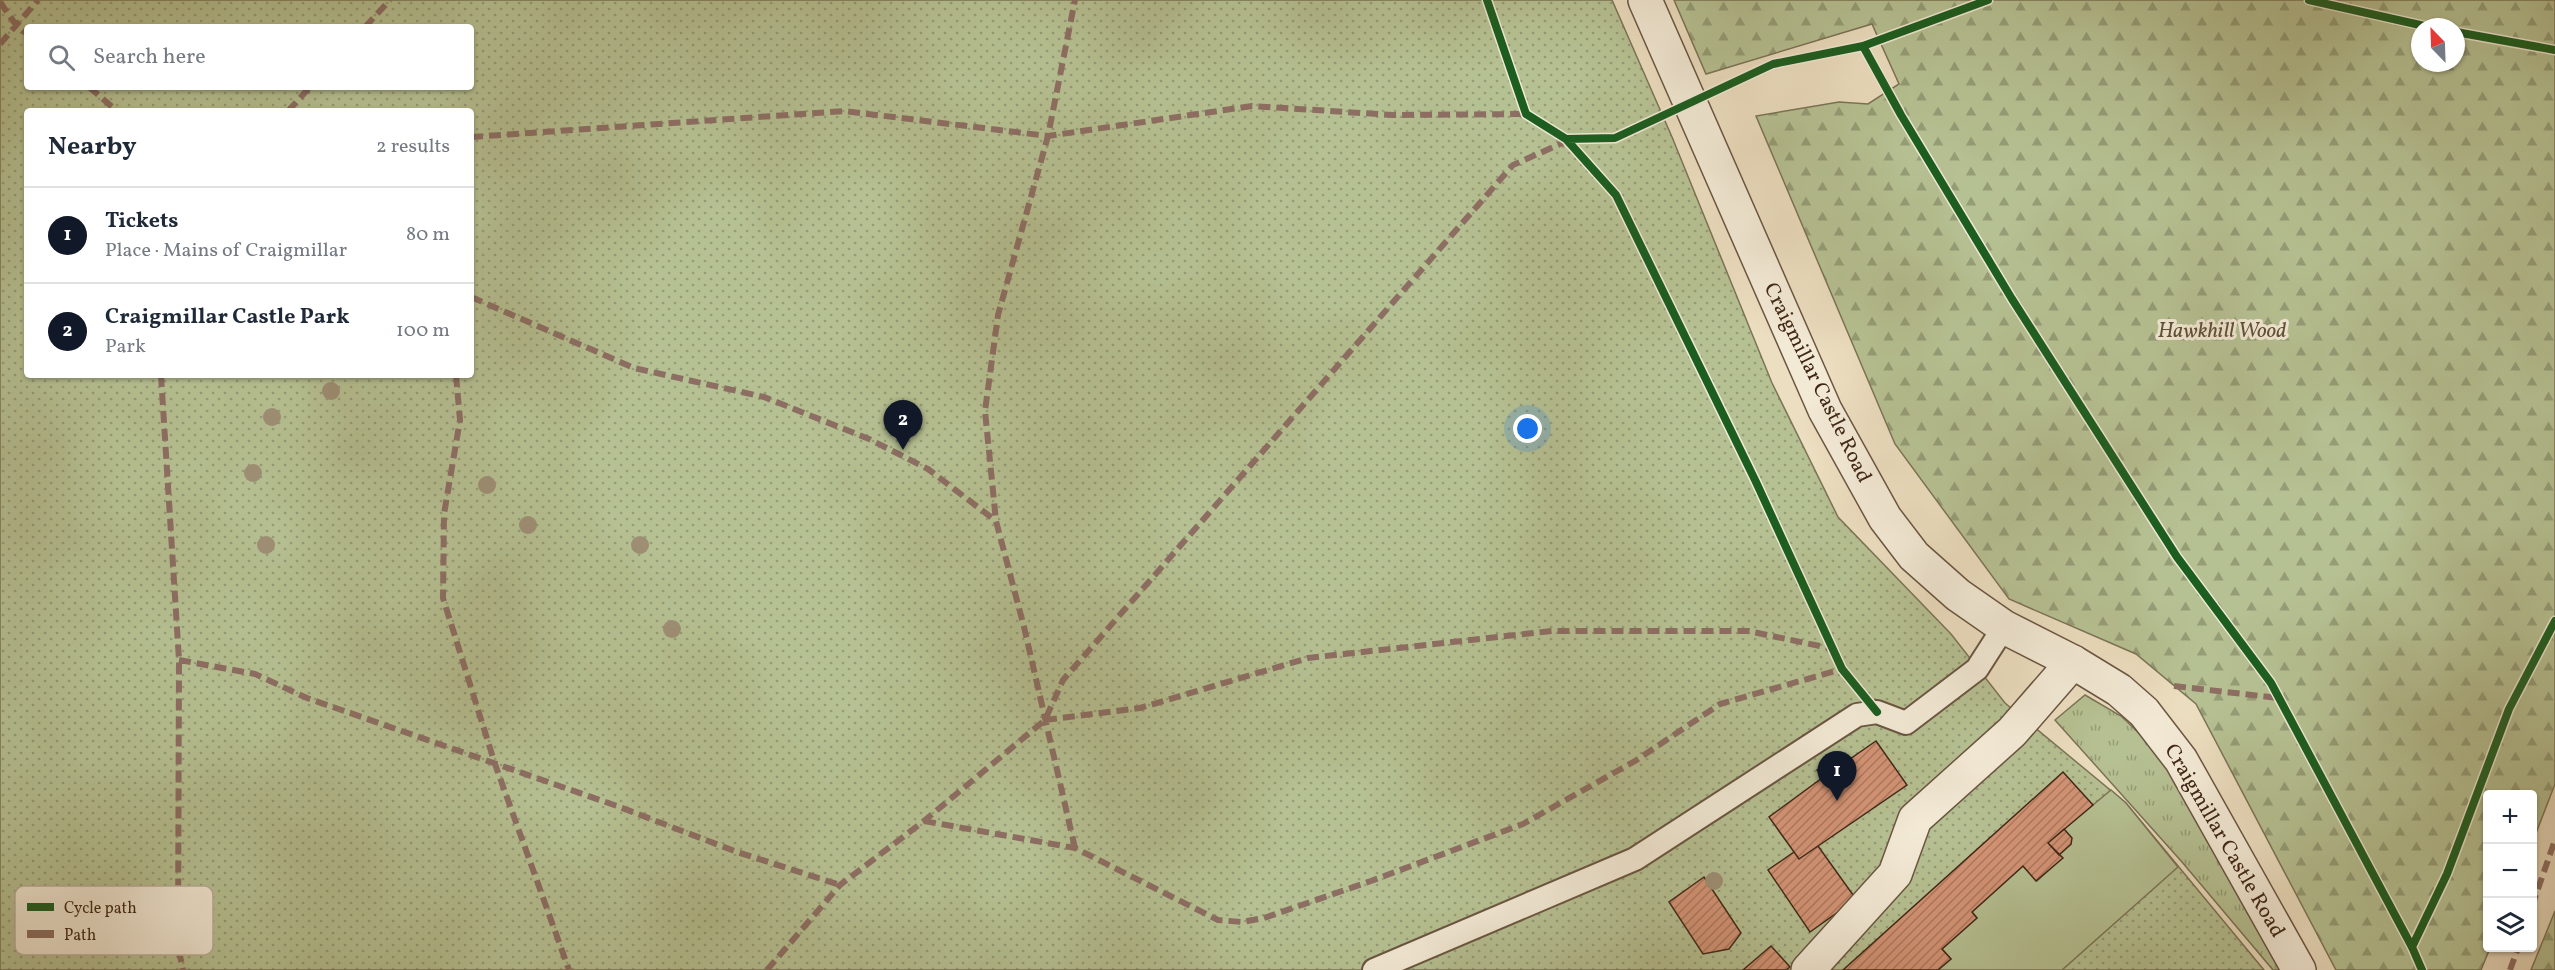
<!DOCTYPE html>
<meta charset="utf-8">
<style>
:root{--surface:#fff;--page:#f2f2f3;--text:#1f2937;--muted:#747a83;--line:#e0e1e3;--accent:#111827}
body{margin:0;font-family:Vollkorn,serif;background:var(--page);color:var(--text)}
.controls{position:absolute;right:18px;bottom:18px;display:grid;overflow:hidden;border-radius:6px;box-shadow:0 2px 4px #0004}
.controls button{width:54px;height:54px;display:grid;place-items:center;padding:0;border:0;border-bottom:2px solid var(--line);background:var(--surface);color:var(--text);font:30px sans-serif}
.compass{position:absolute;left:2411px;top:18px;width:54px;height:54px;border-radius:50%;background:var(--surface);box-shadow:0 2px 4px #0004;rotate:337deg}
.you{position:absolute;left:1528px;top:429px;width:21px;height:21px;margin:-15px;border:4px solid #fff;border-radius:50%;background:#1a73e8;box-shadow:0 0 0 9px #1a73e833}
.badge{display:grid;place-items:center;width:39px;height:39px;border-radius:50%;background:var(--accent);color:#fff;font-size:20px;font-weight:700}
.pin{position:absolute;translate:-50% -50px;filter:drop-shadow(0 2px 3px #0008)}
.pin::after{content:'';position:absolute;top:32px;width:21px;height:18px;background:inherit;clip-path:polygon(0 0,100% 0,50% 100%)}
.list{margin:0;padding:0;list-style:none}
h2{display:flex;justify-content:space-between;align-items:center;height:78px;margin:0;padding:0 24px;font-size:26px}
h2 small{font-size:20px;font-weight:400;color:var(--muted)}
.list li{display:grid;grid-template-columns:39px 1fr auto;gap:18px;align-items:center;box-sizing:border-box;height:96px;padding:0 24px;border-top:2px solid var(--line)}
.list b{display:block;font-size:22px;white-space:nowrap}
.list p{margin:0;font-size:20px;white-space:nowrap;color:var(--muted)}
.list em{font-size:20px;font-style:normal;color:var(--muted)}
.icon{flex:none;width:33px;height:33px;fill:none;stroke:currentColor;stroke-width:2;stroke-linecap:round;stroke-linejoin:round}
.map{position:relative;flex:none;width:2555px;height:970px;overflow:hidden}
.search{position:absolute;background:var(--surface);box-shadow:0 2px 4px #0004;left:24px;top:24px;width:450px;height:66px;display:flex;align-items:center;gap:15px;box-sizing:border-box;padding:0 21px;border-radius:6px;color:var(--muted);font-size:22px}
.panel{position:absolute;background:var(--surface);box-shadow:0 2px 4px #0004;left:24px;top:108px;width:450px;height:270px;border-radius:6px}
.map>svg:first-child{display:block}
</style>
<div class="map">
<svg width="2555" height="970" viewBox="0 0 2555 970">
<defs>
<pattern id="grass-tufts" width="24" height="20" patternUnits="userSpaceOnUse" patternTransform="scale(1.5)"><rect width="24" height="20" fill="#b6c193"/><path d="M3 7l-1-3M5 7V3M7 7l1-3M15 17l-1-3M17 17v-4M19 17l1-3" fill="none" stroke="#959d77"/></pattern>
<pattern id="forest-firs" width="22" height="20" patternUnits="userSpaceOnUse" patternTransform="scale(1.5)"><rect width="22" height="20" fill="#b6c193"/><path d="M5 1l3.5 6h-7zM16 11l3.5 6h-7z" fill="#959d77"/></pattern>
<pattern id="park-dots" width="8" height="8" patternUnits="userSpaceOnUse" patternTransform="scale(1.5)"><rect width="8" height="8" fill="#b6c193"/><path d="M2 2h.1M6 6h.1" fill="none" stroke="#959d77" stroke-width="1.8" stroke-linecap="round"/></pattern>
<pattern id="building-hatch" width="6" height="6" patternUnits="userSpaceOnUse" patternTransform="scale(1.5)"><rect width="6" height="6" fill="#d49476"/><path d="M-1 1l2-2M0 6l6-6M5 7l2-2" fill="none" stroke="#ad7960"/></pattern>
</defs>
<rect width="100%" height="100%" fill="#ecdec0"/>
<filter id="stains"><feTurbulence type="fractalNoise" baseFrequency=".00333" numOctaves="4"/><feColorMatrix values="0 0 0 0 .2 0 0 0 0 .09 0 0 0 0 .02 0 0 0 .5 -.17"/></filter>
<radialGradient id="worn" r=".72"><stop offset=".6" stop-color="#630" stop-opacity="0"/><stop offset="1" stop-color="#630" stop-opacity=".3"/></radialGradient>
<path fill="url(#grass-tufts)" stroke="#7b7456" stroke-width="1.5" d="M2085,695l36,21 42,40 122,214h-12l-91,-108 -127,-142z"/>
<path fill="url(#forest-firs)" stroke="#7b7456" stroke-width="1.5" fill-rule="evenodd" d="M1674,0h881v784l-22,57 -1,-47h-44v154h2l-9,22h-145l-140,-266 -60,-50 -127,-55 -114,-155 -139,-328 83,-14 29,2 31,-20 -27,-60 -166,50zM2420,27h36v36h-36z
M2555,911v59h-24z"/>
<path fill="url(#park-dots)" stroke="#7b7456" stroke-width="1.5" fill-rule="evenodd" d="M0,0h1612l60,137 100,246 66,134 113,117 54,69 121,100 138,167h-2264zM27,27h444v60h-444zM27,111h444v264h-444z"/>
<path fill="#b6c193" stroke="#7b7456" stroke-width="1.5" d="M2111,790l15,13 52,64 -116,103h-124l13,-11 -9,-10 35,-31 -5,-6 51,-46 14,15 25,-23 -3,-3 12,-11v-6l-7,-9z"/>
<path fill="url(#building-hatch)" stroke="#402818" stroke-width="1.5" d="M1876,741l31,44 -108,74 -30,-42 53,-39 -5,-8 25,-16 5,7z
M2063,772l30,33 -45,38 15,15 -27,23 -13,-15 -51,46 5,6 -35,31 9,10 -13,11h-95z
M2064,829l8,9 -1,6 -12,11 -11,-12z
M1818,846l38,53 -46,33 -42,-62 26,-18 5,7z
M1704,877l37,56 -12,16 -26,5 -34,-52z
M1771,946l19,21 -4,3h-43z"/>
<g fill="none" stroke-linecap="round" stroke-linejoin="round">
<defs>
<path id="service" d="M1374,970l261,-111 222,-144 20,-3 29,11 71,-54 27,-42"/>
<path id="minor" d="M1808,970l87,-96 20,-55 97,-87 61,-70"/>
<path id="tertiary" d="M1645,0l180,410 60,108 29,38 44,39 46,32 69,35 46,28 25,22 37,48 118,210"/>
</defs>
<use href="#service" stroke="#6b5642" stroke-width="26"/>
<use href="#minor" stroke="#6b5642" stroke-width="36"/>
<use href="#tertiary" stroke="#6b5642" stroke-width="36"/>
<use href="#service" stroke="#f3ead6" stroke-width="22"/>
<use href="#minor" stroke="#f3ead6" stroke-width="33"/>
<use href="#tertiary" stroke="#f3ead6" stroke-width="33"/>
<path stroke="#8d6e63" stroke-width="6" stroke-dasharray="12 6" stroke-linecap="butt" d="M0,2l16,23 11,9
M365,27l25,-27
M0,44l38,-44
M89,87l28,24
M288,111l22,-24
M471,137l373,-26 204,25 204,-30 141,9 133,-1
M471,297l163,71 130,29 105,42 59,30 68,52
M161,375l18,285 -1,286 5,24
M456,375l4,45 -16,94 -1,84 52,166 74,206
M179,660l76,14 52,24 310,108 120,46 103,33
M2174,686l104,12
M1045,720l95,-12 168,-50 244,-27h196l86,18
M924,821l151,27 143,72 24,2 22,-4 107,-37 152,-57 112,-63 85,-57 122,-35
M1075,848l-51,-221 -28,-106 -11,-110 13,-96 50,-179 27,-136
M2532,906l23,-66
M767,970l73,-85 84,-64 121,-101 18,-40 450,-515 54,-24
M2510,970l8,-22"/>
<defs>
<path id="cycleway" d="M1487,0l39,114 40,25 49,-1 158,-74 90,-18 38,69 111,184 165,258 94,126 141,264 10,23
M2309,0l120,27
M2456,32l99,18
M1863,46l125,-46
M1566,139l50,56 140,287 86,187 35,43
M2412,947l35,-73 62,-165 46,-88"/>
</defs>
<use href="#cycleway" stroke="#f3ead6" stroke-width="11"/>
<use href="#cycleway" stroke="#1b5e20" stroke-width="8"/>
</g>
<g fill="#9e8f75">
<circle cx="331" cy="391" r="9"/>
<circle cx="272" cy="417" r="9"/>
<circle cx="253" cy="473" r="9"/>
<circle cx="487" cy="485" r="9"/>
<circle cx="528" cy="525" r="9"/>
<circle cx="266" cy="545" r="9"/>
<circle cx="640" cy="545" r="9"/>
<circle cx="672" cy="629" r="9"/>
<circle cx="1714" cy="881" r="9"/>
</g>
<g text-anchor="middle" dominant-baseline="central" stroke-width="6" stroke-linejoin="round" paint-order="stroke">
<g font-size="21" font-style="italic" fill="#5e4e37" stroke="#f3ead6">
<text x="2222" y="331">Hawkhill Wood</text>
</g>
<g font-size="21" fill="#402818" stroke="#f3ead6">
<text transform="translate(1817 383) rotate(64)">Craigmillar Castle Road</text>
<text transform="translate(2224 841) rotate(60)">Craigmillar Castle Road</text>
</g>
</g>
<rect x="15" y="886" width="198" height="69" rx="9" fill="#f3ead6" stroke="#bdb09d" stroke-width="1.5"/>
<rect x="27" y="903" width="27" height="8" fill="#1b5e20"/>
<rect x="27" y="930" width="27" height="8" fill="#8d6e63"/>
<g font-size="16" fill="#402818">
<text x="64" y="913">Cycle path</text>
<text x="64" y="940">Path</text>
</g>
<rect width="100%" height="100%" filter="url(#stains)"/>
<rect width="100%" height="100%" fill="url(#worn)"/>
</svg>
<div class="controls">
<button>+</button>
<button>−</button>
<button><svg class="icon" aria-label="layers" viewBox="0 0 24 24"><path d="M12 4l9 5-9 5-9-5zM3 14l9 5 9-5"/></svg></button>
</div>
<svg class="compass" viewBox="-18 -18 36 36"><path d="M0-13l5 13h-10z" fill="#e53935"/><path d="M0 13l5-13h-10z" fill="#747a83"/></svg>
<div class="you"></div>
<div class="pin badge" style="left:1837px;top:801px">1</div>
<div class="pin badge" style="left:903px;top:450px">2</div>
<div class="search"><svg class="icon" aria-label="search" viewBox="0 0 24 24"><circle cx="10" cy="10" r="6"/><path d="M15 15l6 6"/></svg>Search here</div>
<section class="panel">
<h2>Nearby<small>2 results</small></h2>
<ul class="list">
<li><span class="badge">1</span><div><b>Tickets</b><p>Place · Mains of Craigmillar</p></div><em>80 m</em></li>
<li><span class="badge">2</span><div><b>Craigmillar Castle Park</b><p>Park</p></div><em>100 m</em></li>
</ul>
</section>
</div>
